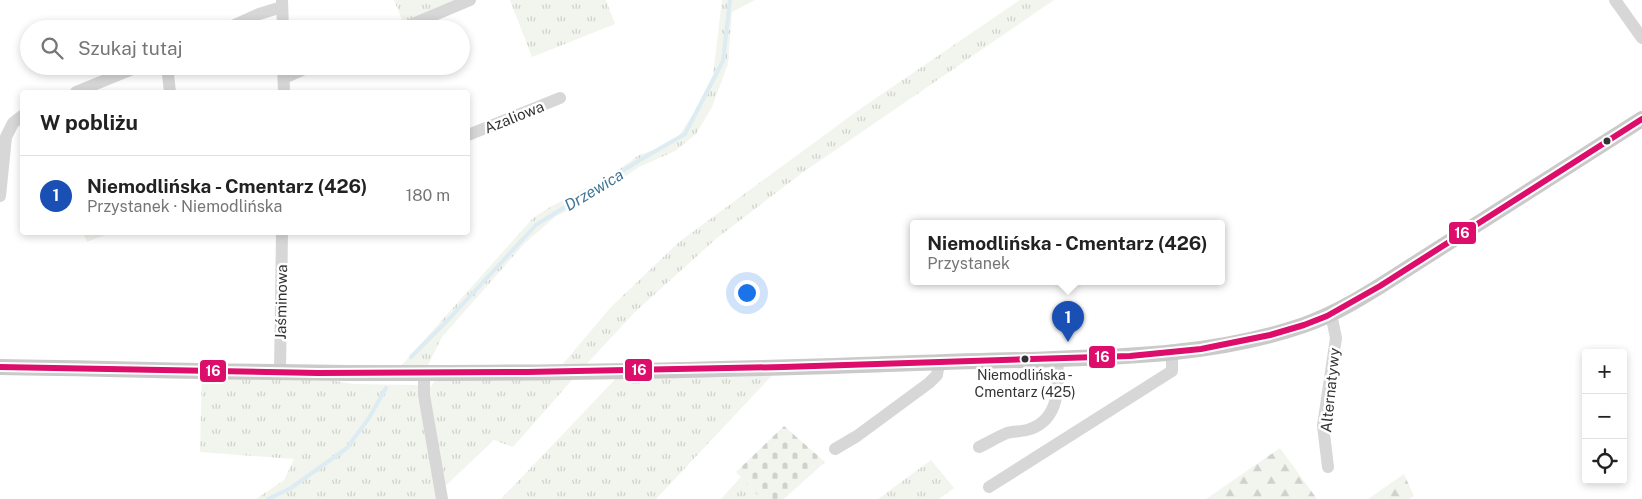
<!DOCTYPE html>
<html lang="pl">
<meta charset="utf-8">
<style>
:root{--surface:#fff;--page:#f6f6f6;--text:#222;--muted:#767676;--line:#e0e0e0;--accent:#0b8043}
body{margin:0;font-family:"Public Sans",sans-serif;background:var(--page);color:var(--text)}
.controls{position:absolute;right:15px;bottom:15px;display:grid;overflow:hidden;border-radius:5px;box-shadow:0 2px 8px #0003}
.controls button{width:45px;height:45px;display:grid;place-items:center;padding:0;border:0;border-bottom:1px solid var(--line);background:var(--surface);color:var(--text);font:25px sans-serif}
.you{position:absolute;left:746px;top:292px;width:18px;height:18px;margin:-12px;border:4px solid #fff;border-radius:50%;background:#1a73e8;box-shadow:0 0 0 8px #1a73e833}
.badge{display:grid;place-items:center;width:32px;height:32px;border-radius:50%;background:var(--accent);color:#fff;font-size:16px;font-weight:700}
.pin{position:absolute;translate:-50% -41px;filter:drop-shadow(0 1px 2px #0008)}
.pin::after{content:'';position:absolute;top:26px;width:18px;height:15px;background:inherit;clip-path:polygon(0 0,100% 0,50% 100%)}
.popup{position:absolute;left:910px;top:220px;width:315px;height:65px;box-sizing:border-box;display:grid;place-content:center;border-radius:5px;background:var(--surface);filter:drop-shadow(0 1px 4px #0005);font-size:16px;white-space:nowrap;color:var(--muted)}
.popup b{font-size:19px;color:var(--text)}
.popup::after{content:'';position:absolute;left:50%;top:100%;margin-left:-10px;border:10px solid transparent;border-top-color:var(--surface)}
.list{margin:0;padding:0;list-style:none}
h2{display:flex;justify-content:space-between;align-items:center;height:65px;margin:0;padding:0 20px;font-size:21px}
h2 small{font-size:16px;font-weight:400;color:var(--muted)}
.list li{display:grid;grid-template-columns:32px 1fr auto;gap:15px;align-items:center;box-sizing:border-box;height:80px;padding:0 20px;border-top:1px solid var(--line)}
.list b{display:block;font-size:19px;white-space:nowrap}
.list p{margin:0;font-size:16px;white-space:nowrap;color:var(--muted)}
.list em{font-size:16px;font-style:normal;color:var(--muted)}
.icon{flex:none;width:28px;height:28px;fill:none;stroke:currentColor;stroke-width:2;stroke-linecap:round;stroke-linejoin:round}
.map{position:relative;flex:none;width:1642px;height:499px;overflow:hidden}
.search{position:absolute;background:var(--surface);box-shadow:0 2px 8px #0003;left:20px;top:20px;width:450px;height:55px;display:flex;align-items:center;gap:12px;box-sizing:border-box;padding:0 18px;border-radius:28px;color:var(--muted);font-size:19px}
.panel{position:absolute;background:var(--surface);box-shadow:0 2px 8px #0003;left:20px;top:90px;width:450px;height:145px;border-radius:5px}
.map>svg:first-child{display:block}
</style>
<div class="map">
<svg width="1642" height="499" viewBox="0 0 1642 499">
<defs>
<pattern id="grass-tufts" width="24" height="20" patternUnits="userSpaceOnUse" patternTransform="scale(1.25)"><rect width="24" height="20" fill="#f1f5ed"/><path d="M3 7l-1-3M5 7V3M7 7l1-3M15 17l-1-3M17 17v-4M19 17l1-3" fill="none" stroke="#cfd2cc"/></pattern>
<pattern id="forest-firs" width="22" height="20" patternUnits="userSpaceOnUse" patternTransform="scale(1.25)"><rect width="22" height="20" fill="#f1f5ed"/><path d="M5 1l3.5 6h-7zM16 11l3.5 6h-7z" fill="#cfd2cc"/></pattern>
<pattern id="cemetery-stones" width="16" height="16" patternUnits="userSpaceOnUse" patternTransform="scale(1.25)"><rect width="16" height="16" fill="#f1f5ed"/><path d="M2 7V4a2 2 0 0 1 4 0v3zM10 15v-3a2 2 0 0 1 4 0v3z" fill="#cfd2cc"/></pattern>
</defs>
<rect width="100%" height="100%" fill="#fff"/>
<path fill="url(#grass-tufts)" d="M394,0h76l-65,27z
M510,0h96l9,24 -83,33z
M722,0h33l-23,12 -4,52 -16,43 -16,27 -21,17 -36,16 -32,22 -52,28 -30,26 -83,94 -14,28 -27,1 132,-148 17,-11 64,-34 25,-18 36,-13 20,-31 18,-36z
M1020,0h34l-252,173 -85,65 -81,73 -57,61 -66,75 -19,-7 -53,50 1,9h-186l28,-19 10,-21 -94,-7 2,-81 78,1 74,12 63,1 7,10 10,-13 17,-9 105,-1 55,-65 68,-65 181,-133z
M83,233h27l-23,9z
M779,368l-123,131h-155l122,-128z
M931,460l23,28 -15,11h-61z
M741,477l20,22h-40z"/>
<path fill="url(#forest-firs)" d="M1280,448l37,51h-111z
M1404,474l10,22 -5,3h-41z"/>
<path fill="url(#cemetery-stones)" d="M784,426l41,36 -41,37h-23l-25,-27z"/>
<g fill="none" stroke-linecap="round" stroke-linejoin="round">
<path stroke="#ddebf3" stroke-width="4" d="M411,357l36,-36 89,-96 104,-65 45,-26 38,-73 7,-61
M268,499l23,-11 56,-40 22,-30 17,-30"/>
<path stroke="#d7d7d7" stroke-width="12" d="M282,0l1,29
M1615,0l27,38
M226,29l33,-15 23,-7
M401,29l69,-29
M167,66l3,26
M283,66l1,26
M284,78l27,-12
M76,92l64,-26
M468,135l92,-37
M0,196l6,-59 7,-14 9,-7
M280,372l2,-140
M424,373v22l18,104
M979,447c9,-4 18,-10 28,-14 7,-2 15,-1 23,-4 30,-10 29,-44 27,-70
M835,449l22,-13 72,-53 8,-8 2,-12
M1328,467l-5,-41 13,-88 -5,-24
M989,487l183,-116v-19"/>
<path stroke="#cacaca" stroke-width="16" d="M0,367c141,2 283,7 424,6 137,0 273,-3 410,-7 63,-2 127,-5 190,-6 93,-3 191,-4 280,-35 31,-11 59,-28 87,-46l251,-160"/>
<defs>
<path id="bus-1" d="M0,367l318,6 209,-1 256,-5 347,-11 71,-7 69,-14 34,-10 23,-9 53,-30 262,-167"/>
</defs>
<use href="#bus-1" stroke="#fff" stroke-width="10"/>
<use href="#bus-1" stroke="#dd0d6b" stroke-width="6"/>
</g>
<g fill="#333" stroke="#fff" stroke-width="2">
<circle cx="1607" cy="141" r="4.5"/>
<circle cx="1025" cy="359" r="4.5"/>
</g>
<g text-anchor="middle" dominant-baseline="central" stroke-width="5" stroke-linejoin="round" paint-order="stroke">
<g font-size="14" fill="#333" stroke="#fff">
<text x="1025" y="375">Niemodlińska -<tspan x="1025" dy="17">Cmentarz (425)</tspan></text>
</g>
<g font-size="15" fill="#333" stroke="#fff">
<text transform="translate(514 117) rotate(-22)">Azaliowa</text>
<text transform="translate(281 302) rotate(-89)">Jaśminowa</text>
<text transform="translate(1330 390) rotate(-84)">Alternatywy</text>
</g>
<g font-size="16" font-style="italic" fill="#3f7597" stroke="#fff">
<text transform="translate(594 190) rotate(-31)">Drzewica</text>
</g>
</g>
<g stroke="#fff" stroke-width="2">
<rect x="1448" y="221" width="29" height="24" rx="5" fill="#dd0d6b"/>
<rect x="1088" y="345" width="28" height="24" rx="5" fill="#dd0d6b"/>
<rect x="624" y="358" width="29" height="24" rx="5" fill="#dd0d6b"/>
<rect x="199" y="359" width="28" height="24" rx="5" fill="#dd0d6b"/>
</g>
<g font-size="14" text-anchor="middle" font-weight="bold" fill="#fff">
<text x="1462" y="238">16</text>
<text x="1102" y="362">16</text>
<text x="639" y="375">16</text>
<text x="213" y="376">16</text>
</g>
</svg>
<div class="controls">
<button>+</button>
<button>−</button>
<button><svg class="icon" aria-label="locate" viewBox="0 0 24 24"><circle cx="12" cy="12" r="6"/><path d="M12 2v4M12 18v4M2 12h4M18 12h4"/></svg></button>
</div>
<div class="you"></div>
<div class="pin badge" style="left:1068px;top:342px;background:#1a4fb4">1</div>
<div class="popup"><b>Niemodlińska - Cmentarz (426)</b>Przystanek</div>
<div class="search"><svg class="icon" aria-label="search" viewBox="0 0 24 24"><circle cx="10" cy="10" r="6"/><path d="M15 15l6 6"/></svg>Szukaj tutaj</div>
<section class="panel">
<h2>W pobliżu<small></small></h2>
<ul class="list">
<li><span class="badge" style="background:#1a4fb4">1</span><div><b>Niemodlińska - Cmentarz (426)</b><p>Przystanek · Niemodlińska</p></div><em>180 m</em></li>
</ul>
</section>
</div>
